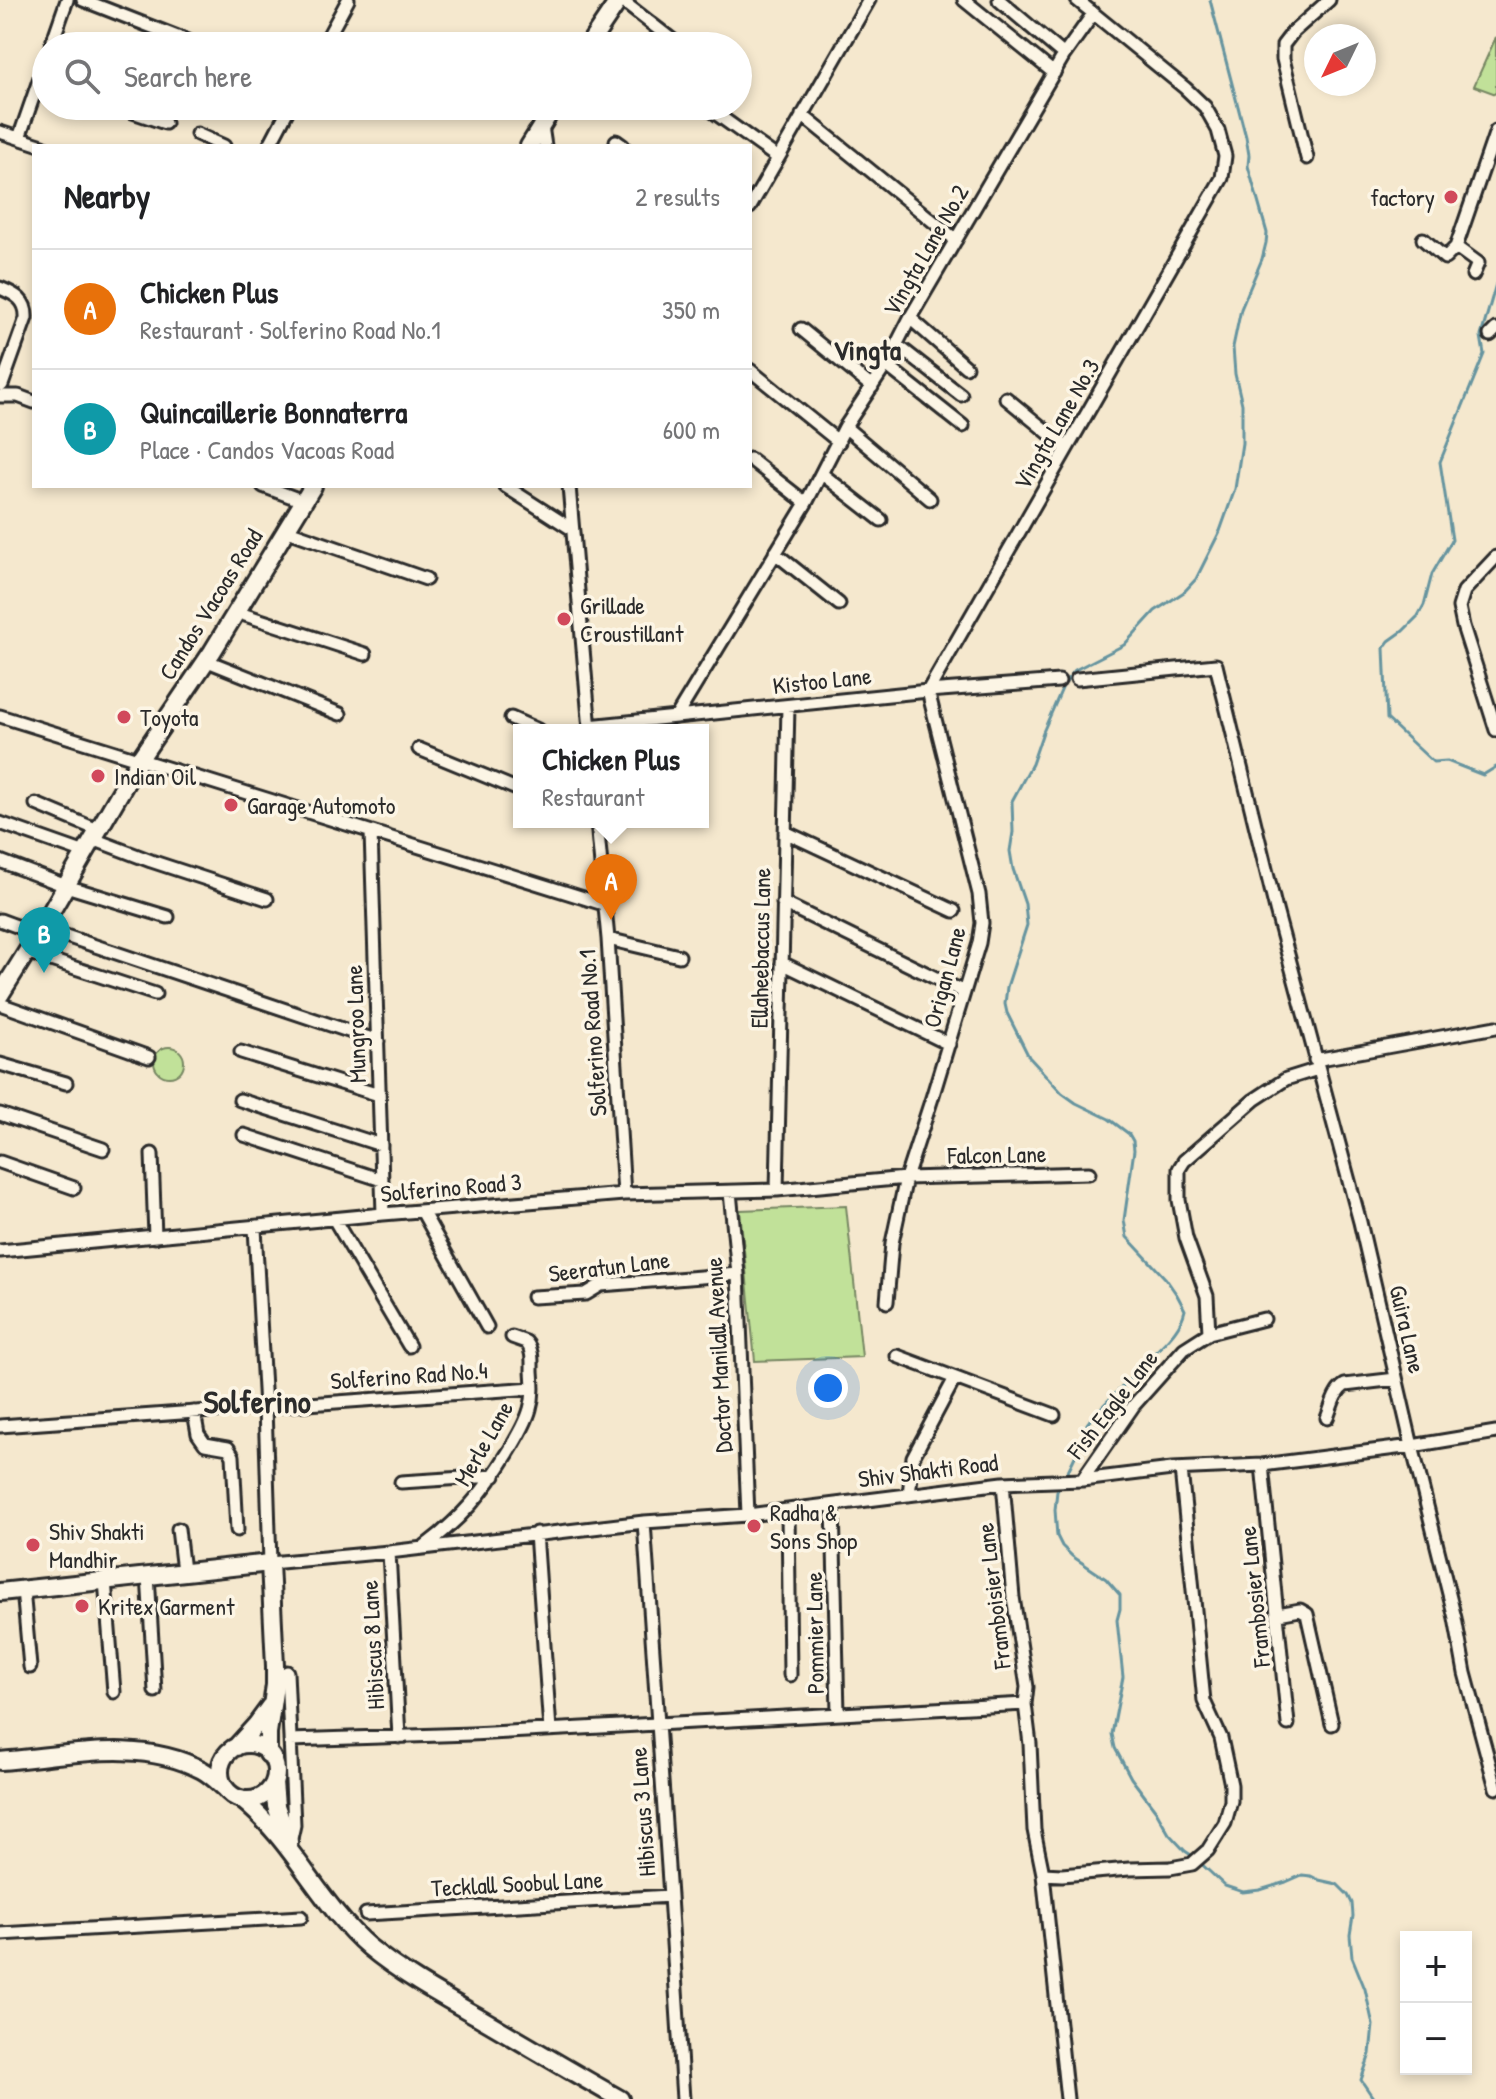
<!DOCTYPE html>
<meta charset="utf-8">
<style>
:root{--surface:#fff;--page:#f6f6f6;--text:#202124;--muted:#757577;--line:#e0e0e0;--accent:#d93025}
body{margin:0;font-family:"Patrick Hand",sans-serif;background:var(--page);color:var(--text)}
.controls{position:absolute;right:24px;bottom:24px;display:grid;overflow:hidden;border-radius:0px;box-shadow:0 4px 12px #0003}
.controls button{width:72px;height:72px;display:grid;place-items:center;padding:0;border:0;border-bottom:2px solid var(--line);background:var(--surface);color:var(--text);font:40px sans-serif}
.compass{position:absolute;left:1304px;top:24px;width:72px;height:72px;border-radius:50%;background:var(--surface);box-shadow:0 4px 12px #0003;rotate:227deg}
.you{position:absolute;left:828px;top:1388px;width:28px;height:28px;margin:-20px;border:6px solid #fff;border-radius:50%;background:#1a73e8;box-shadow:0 0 0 12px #1a73e833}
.badge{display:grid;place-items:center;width:52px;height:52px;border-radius:50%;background:var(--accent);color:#fff;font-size:26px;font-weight:700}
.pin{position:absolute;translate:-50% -66px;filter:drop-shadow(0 2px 4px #0008)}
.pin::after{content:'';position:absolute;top:42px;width:28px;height:24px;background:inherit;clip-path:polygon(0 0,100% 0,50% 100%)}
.popup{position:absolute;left:513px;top:724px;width:196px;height:104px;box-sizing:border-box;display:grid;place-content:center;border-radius:0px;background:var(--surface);filter:drop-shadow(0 2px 6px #0005);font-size:26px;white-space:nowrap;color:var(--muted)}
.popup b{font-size:30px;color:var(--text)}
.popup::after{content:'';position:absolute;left:50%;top:100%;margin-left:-16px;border:16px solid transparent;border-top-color:var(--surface)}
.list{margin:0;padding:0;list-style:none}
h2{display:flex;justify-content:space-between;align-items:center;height:104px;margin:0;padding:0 32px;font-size:34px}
h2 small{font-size:26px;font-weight:400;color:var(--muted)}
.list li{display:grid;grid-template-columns:52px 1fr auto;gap:24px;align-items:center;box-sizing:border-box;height:120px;padding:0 32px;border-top:2px solid var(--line)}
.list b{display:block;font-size:30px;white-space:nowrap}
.list p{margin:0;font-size:26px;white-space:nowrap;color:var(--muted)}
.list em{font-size:26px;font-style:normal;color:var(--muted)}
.icon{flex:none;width:44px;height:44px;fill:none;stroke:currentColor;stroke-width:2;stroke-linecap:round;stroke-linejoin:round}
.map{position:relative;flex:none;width:1496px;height:2099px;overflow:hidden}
.search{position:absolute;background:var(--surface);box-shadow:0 4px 12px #0003;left:32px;top:32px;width:720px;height:88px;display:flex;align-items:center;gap:20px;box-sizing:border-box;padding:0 28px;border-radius:44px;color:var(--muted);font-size:30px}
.panel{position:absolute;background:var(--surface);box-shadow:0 4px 12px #0003;left:32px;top:144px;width:720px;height:344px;border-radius:0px}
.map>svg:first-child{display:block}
</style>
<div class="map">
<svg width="1496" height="2099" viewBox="0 0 1496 2099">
<rect width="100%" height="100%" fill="#f5e8ce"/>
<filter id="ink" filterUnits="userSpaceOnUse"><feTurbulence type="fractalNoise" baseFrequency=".0125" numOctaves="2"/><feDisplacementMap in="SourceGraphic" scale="16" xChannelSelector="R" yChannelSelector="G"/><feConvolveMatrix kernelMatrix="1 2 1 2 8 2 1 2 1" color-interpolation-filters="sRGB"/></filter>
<g filter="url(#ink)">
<path fill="#c1e199" stroke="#768662" stroke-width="2" d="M1496,37v57l-22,-8z
M154 1062a15 15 0 1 1 30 0a15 15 0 1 1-30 0Z
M846,1206l16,151 -107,4 -15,-151z"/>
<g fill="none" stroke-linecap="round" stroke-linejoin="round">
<path stroke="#66949f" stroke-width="3" d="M1496,284l-15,52 3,18 -44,108 12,78 -20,34 -8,31 -6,11 -15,15 -14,10 -5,7 3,71 46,43 14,-1 36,14 13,-8
M1066,1475l15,-31 6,-20 6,-8c18,-19 37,-36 54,-55 14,-16 33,-29 38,-51l-8,-15 -11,-16 -39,-42 -3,-17 10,-70 -1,-9 -4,-7 -20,-15 -33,-16 -14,-10 -33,-36 -22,-44 -2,-9 2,-17 20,-62 -2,-21 -12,-35 -3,-18 3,-19 -1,-31 20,-37 11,-32 21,-48 11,-14 49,-25 31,-34 29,-19 12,-13 24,-48 15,-42 7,-46v-39l-7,-30 -2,-27 8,-38 21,-50 4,-16 1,-10 -19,-67 1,-11 -3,-18 -36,-137
M1061,1486l-4,5 -2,19 2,26 5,10 10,10 34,23 14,16v14l-3,11 6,57 -11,57 3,14 16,30 25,33 13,23 16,17 9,6 31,29 18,6 17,-2 26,-8 16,-7 9,1 8,4 18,4 11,11 4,8 1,13 -3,19 2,22 13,32 8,36 -3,29 -9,26 13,19"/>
<defs>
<path id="street" d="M83,0l105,41
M621,0l59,46
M964,0l90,73
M999,0l65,55
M51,46l16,-46
M323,46l25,-46
M115,106l50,17
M711,110l67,48
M802,115l154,125
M542,126l3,20
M0,132l43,14
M197,134l27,12
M19,138l27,-78
M616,141l7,5
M269,146l21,-40
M1307,158l-24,-99v-14l10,-13 36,-32
M750,207l119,-207
M1423,239l22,19 11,-11
M1473,275l5,-12 -22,-16 40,-116
M0,288c15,6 27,12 26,30l-24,67
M910,318l56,49
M801,329l71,58
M1490,335l6,-6
M897,345l64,50
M886,365l77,61
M750,370l89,72
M0,396h18l16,6
M1006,398l61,50
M845,427l85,72
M750,459l56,44
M822,474l59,46
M263,486l40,15
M505,486l67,43
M569,486l21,244
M285,530l141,49
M775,553l64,51
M1496,557l-32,34 -5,16 4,19 33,104
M236,612l129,42
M205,660l135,54
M1077,679l139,-14 60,245 84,312 52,224 43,172 10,55 31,115
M928,691l294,-513 3,-22 -7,-26 -13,-23 -20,-19 -108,-88
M0,716l603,188
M676,717l130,-214 39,-76 41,-62 24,-47 154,-263 29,-41
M511,718l27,12
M589,726l339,-35 131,-10
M419,749l100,41
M36,804l62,26
M597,822l11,117 16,255
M0,823l85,30
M371,832l12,382
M785,832l169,79
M93,839l58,22 116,38
M0,861l66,25 102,31
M783,903l181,89
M0,920l38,14
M42,928l336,113
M608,939l71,17
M26,952l129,42
M782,963l167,81
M0,1004l149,53
M241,1052l138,43
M1315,1060l181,-33
M0,1064l66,19
M240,1100l141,45
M0,1114l103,35
M244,1135l138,45
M152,1154l3,83
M0,1162l74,26
M777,1190l11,-484
M730,1192l8,82 10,241
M422,1211l65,116
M334,1219l75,127
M255,1228l10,179 5,156 119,-11 255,-30 104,-7 255,-32 79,-3 90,-11 90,-4 150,-19 84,-14
M0,1251l383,-37 241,-20 153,-4 129,-12 183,-5
M533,1297l53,-3 15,-9 137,-11
M887,1302l5,-59 14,-65 26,-80 47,-155 3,-20 -3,-29 -51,-203
M1209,1333l-2,-37 -21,-58 -7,-38v-31l5,-8 70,-61 32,-21 32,-10
M897,1356l157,59
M194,1412l4,22 7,10 23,4 5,8 4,74
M1327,1418c5,-12 7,-26 18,-33l51,-6
M0,1426l533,-38
M1262,1465l26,259
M1082,1480l52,-75 50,-56 25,-16 55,-14
M401,1482l93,-6
M1003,1483l10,114 14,90 -2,17 5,40 4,86 9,44 19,1 67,-6 41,-1 22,-4 16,-14 17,-27 6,-22v-16l-10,-47 -17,-37 -23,-232
M909,1495l4,-38 42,-79
M833,1505l5,208
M788,1511l2,164
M644,1522l26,374 13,203
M178,1529l5,42
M536,1533l14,197
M425,1546c36,-27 59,-54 83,-93 8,-13 18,-29 22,-44 4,-13 3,-25 2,-38 0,-10 1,-21 -6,-29l-14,-5
M389,1552l10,185
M148,1575l7,116
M105,1580l9,112
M23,1589l7,78
M1278,1614l22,-4 7,4 25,110
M287,1672l7,153 -4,18
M290,1740l181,-6 554,-30
M1043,1874l24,225
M366,1914l304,-18
M0,1934l301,-17"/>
<path id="secondary" d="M588,46l31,-46
M529,146l25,-40
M0,995l38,-61 101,-174 73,-108 101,-166
M0,1592l270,-29 5,103v19l-7,48v21
M220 1772a28 28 0 1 1 56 0a28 28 0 1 1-56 0Z
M236,1747l20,-22 14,-19
M0,1761c66,-5 140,-24 202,9 9,5 16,12 24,19
M274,1782l2,24 13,36
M241,1799c52,41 78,105 128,148 33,27 71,48 108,69 48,28 95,56 143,83"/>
</defs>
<use href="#street" stroke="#2b2b2b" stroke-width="17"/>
<use href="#secondary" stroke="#2b2b2b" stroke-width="22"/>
<use href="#street" stroke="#fcf5e5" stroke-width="11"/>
<use href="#secondary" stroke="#fcf5e5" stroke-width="16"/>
</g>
</g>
<g fill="#d1495b" stroke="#fcf5e5" stroke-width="3">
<circle cx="1451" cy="197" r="8"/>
<circle cx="564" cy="619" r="8"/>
<circle cx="124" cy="717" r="8"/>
<circle cx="98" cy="776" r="8"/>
<circle cx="231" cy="805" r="8"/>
<circle cx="754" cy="1526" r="8"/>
<circle cx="33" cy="1545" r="8"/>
<circle cx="82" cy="1606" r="8"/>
</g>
<g text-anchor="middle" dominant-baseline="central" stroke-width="7" stroke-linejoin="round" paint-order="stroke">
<g font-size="24" fill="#2b2b2b" stroke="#fcf5e5" text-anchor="start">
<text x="1435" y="197" text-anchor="end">factory</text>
<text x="580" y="605">Grillade<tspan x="580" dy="28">Croustillant</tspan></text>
<text x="140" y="717">Toyota</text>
<text x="114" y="776">Indian Oil</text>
<text x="247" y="805">Garage Automoto</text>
<text x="770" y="1512">Radha &amp;<tspan x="770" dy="28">Sons Shop</tspan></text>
<text x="49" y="1531">Shiv Shakti<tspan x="49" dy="28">Mandhir</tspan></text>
<text x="98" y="1606">Kritex Garment</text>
</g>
<g font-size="24" fill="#2b2b2b" stroke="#fcf5e5">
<text transform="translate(925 250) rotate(-60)">Vingta Lane No.2</text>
<text transform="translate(1056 424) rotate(-60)">Vingta Lane No.3</text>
<text transform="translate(210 604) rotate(-58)">Candos Vacoas Road</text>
<text transform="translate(822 680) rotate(-6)">Kistoo Lane</text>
<text transform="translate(760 948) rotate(-89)">Ellaheebaccus Lane</text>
<text transform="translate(944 977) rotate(-75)">Origan Lane</text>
<text transform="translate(355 1024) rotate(-92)">Mungroo Lane</text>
<text transform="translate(592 1033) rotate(-94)">Solferino Road No.1</text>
<text transform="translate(997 1154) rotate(-1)">Falcon Lane</text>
<text transform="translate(451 1187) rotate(-5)">Solferino Road 3</text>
<text transform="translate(609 1266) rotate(-7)">Seeratun Lane</text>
<text transform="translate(1408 1329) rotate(77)">Guira Lane</text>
<text transform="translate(718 1355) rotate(-93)">Doctor Manilall Avenue</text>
<text transform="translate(409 1375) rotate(-4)">Solferino Rad No.4</text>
<text transform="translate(1112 1404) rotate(-52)">Fish Eagle Lane</text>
<text transform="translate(483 1443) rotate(-60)">Merle Lane</text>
<text transform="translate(928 1470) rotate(-7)">Shiv Shakti Road</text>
<text transform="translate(993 1596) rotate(-97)">Framboisier Lane</text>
<text transform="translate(1254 1597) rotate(-96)">Frambosier Lane</text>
<text transform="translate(814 1633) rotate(-91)">Pommier Lane</text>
<text transform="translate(372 1645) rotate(-93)">Hibiscus 8 Lane</text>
<text transform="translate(642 1812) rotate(-94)">Hibiscus 3 Lane</text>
<text transform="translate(517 1883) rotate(-3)">Tecklall Soobul Lane</text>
</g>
<g font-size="28" font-weight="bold" fill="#2b2b2b" stroke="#fcf5e5">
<text x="867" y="350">Vingta</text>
</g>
<g font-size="32" font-weight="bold" fill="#2b2b2b" stroke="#fcf5e5">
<text x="257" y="1401">Solferino</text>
</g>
</g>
</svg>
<div class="controls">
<button>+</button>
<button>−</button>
</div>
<svg class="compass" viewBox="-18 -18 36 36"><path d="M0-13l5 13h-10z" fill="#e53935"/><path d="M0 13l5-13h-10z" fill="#757577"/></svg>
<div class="you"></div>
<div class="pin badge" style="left:611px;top:920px;background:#e8710a">A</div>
<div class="popup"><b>Chicken Plus</b>Restaurant</div>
<div class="pin badge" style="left:44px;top:973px;background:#0f9aa8">B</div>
<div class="search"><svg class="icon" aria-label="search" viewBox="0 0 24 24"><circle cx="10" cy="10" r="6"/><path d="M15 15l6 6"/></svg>Search here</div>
<section class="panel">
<h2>Nearby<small>2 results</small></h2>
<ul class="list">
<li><span class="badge" style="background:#e8710a">A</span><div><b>Chicken Plus</b><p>Restaurant · Solferino Road No.1</p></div><em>350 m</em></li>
<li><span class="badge" style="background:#0f9aa8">B</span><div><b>Quincaillerie Bonnaterra</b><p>Place · Candos Vacoas Road</p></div><em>600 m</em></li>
</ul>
</section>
</div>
